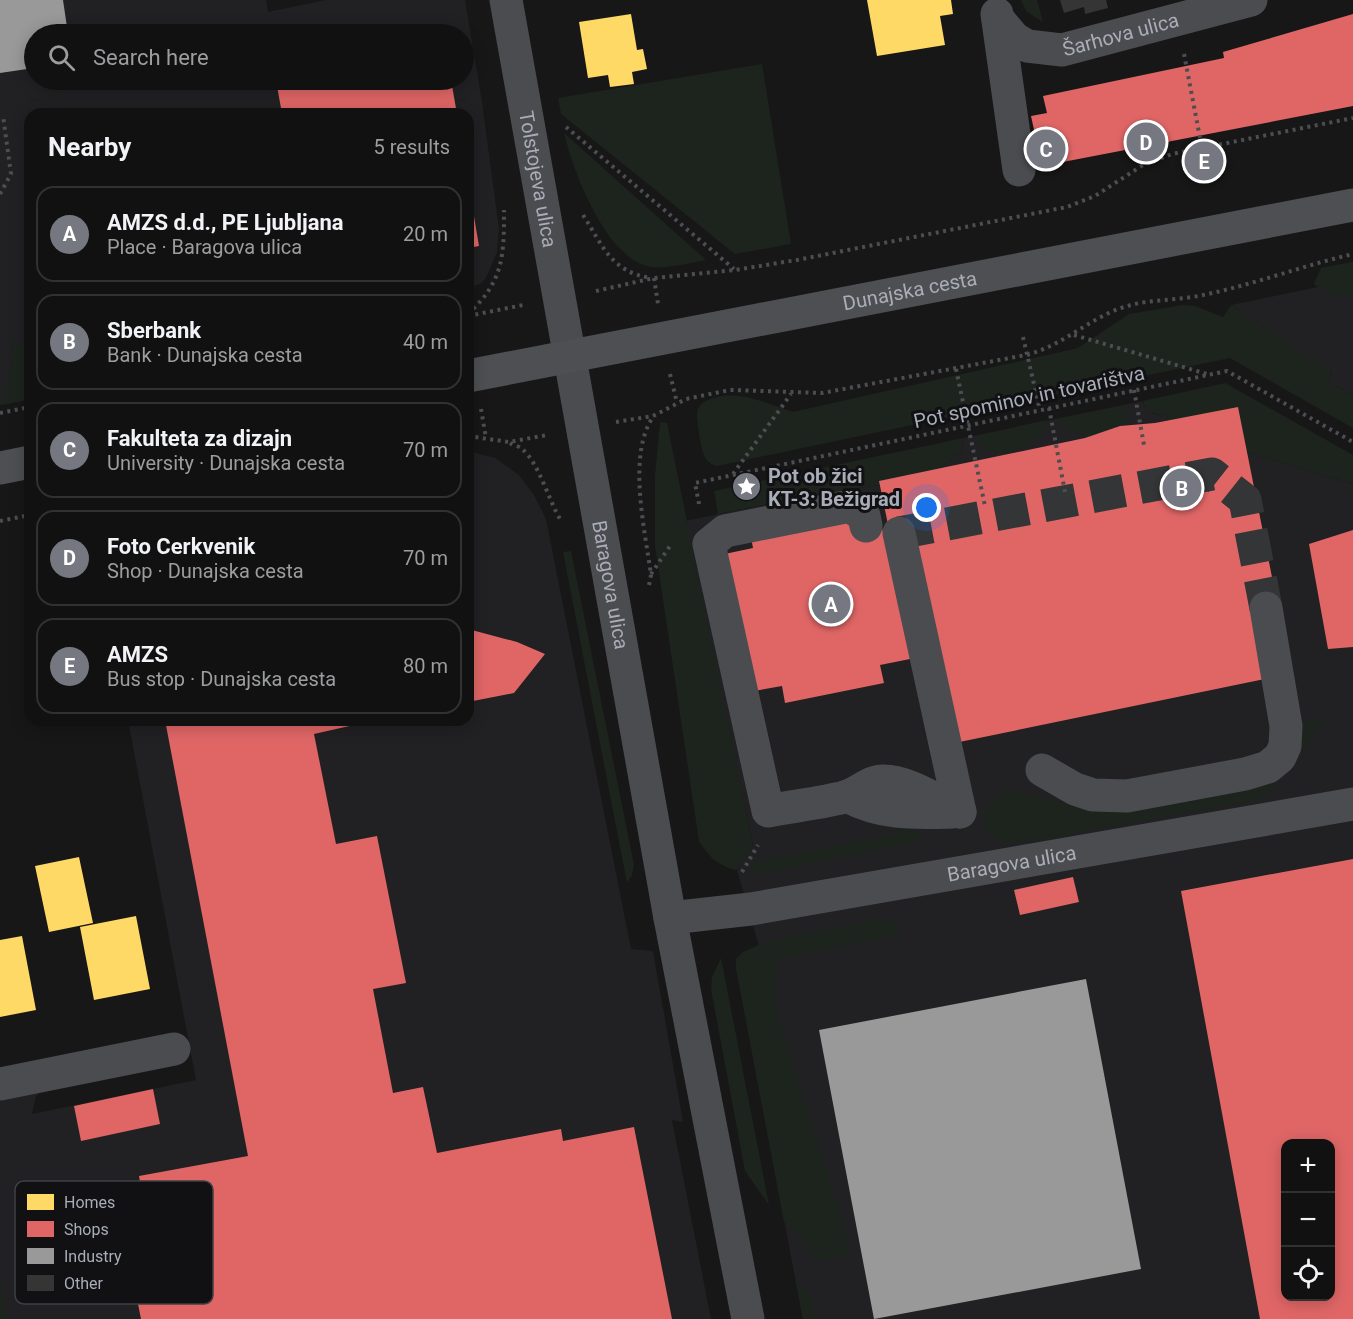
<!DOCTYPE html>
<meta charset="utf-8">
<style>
:root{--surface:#111;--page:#1e1f1f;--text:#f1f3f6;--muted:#9c9d9f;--line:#303131;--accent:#757880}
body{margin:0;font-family:Roboto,sans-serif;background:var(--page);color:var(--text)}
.controls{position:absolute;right:18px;bottom:18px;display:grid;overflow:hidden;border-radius:12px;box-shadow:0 3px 15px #0003}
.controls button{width:54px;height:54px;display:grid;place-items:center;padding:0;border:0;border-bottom:2px solid var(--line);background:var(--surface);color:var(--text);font:30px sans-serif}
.you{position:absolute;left:927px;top:508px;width:21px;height:21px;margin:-15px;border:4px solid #fff;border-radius:50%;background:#1a73e8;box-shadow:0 0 0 9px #1a73e833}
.badge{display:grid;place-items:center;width:39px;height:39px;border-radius:50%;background:var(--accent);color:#fff;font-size:20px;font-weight:700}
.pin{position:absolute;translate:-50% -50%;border:3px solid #fff;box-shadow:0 2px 6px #0006}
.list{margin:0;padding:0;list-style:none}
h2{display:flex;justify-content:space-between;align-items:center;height:78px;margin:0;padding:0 24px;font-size:26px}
h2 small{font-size:20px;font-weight:400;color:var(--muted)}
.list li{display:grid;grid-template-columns:39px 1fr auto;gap:18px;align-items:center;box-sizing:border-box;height:96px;margin:0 12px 12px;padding:0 12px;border:2px solid var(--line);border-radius:18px}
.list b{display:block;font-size:22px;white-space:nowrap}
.list p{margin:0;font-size:20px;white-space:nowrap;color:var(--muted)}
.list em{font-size:20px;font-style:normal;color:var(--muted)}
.icon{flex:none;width:33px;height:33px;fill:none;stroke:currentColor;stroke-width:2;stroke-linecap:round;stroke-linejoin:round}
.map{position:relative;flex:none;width:1353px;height:1319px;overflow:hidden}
.search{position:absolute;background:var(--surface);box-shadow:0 3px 15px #0003;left:24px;top:24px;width:450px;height:66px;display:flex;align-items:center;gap:15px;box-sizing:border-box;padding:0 21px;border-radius:33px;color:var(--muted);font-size:22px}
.panel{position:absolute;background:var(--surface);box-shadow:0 3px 15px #0003;left:24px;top:108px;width:450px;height:618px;border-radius:18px}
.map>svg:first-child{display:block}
</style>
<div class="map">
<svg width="1353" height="1319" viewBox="0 0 1353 1319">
<rect width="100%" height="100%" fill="#171717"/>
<path fill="#212123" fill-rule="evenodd" d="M0,0h266l2,12 58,-12h139l17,102 17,127 -2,23 -11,26 -6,6 -9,3 2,14 -5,5v-192h-438v285l-30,6zM34,34h430v46h-430z
M1353,262v133l-26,-14 5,-8 -101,-68 87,-18 -4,-3 7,-16z
M1143,401l1,5 10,8 13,1 1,7 70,-14 9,44 106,32v835h-550l-67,-351v-9l7,-7 16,-6 -22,-76 16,-24 -68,-325 138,-28 93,-13 -1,-7 23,-3 24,-20 1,-12zM1286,1144h44v152h-44z
M468,451l27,7 24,17 15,20 12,24 85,430 22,2 30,171 -11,-2 39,199h-711v-221l45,-9 -9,7 -4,18 164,-34 -68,-360h340z"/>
<path fill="#1d241e" d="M1021,0h16l6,22 -16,-10z
M762,64l29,180 -56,10 -174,-140 -3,-16z
M564,133l142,127c-17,3 -38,9 -55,7 -45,-7 -78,-96 -87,-134z
M1353,262v36l-16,-3 -23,-11 7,-16z
M1183,305l12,1 28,11 8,-12 101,67 -5,9 26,14v33l-123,-70 -513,108c-4,-1 -8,-3 -11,-7 -5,-7 -9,-36 -9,-45 0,-5 3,-9 7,-12 28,-16 62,1 89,10l285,-64 51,-34z
M30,341v58l-27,6 2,-16 3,-2 6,-37 -3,-1 1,-5z
M1225,383l128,72v29l-106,-32 -79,-30 -1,-7c-11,-1 -21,-1 -24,-14z
M1129,404l-4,16 -15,12 -21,4 -25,-8 -3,-10z
M1046,420l-4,16c-18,14 -55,30 -66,0z
M662,422l5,1 86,424 -16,23c-19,-4 -28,-13 -38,-29l-44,-295v-70l5,-53z
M963,438l-1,12 -24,20 -22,3v7l-93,13 -105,21 -4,-23z
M571,551l63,314 -2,10 -5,8 -64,-331z
M1327,719l-65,80 -253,46c-37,-8 -30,-48 4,-54l71,16 180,-27 30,-56z
M909,824l2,8h10l2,6 -5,3 -148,31 -24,1 11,-11 141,-29 -1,-7z
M877,919c11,0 21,4 24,15l-124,25 -3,43 78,251 -32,8 -36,-39 -48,-254v-9l7,-7 22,-10z
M721,958l48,247 -24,-34 -34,-182 1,-12z
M0,1279l8,40h-8z
M795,1279l19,23v17h-11z"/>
<path fill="#ffd966" d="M867,0h84l2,14 -13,2 5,29 -68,11z
M631,14l6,36 6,-1 4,20 -15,3 2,12 -24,3 -2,-12 -20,3 -9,-56z
M79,857l14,66 -44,9 -14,-66z
M136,916l14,73 -56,11 -14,-73z
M22,936l14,74 -36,7v-77z"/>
<path fill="#e06666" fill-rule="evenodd" d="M1353,14v92l-311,60 -11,-50 16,-3 -4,-17 181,-38 -1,-6z
M427,28l1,6h-33v-1z
M276,80h175l6,34h-175z
M469,187l10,59 -11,2v-60z
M1238,407l40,200 11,67 -354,73 -25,-88 -30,6 4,18 -99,20 -3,-17 -34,6 -28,-137 33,-7 -3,-16 98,-20 33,11 18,84 4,-10 -24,-116 206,-43 35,-12 35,-3z
M1353,530v117l-25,2 -19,-105z
M468,629l49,13 28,12 -31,39 -46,9z
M165,720h211l-62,14 22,110 41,-8 29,147 -33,6 20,104 30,-6 14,66 124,-24 2,12 71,-14 38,192h-531l-18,-91 24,-5 -8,-47 109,-20z
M1353,859v460h-93l-79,-428zM1286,1144h44v152h-44z
M1073,877l6,25 -59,13 -6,-25z
M153,1089l7,35 -79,17 -7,-35z"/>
<path fill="#999" d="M0,0h63l5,34h-34v34l-34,5z
M1086,979l55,290 -267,50 -55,-289z"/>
<path fill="#353536" d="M1060,0h46l2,8 -23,6 -1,-7 -20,6z"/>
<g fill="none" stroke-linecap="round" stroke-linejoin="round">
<path stroke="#343537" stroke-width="33" stroke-dasharray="33 16" stroke-linecap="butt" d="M899,533l313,-59 33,26 21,108"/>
<path stroke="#4d4e52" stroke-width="4" stroke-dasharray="3 4.5" stroke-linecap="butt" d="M1184,54l22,115
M566,127l168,142
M0,194l11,-20 -8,-58
M583,215c20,31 28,57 68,63
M654,278l4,26
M596,291l58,-13 81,-8 62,-10 270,-53 28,-11 48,-31 29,-11 181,-36
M468,314c36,-33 36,-59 36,-104
M468,316l55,-11
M1074,335l133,39
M1023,337l17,73
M956,369l29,137
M670,374l7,29
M1134,390l10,55
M1049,408l16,84
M481,409l5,29
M0,413l30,-6
M616,422l37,-6 33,-17 44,-9 92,3 204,-38c36,-9 61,-35 95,-47 25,-9 51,-7 77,-12 52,-10 103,-30 155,-42
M468,436l41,6 38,-7
M510,443c3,2 9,3 12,6 16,12 27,52 38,70
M733,474l58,-80
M699,504l-4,-21 532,-112 126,71
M0,521l30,-6
M651,574l21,-31
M649,585l2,-10c-6,-45 -24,-120 2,-158
M742,872l16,-27"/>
<g stroke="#4b4c50" stroke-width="33">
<path id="s1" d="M506,0l164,918 78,401"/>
<path d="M997,14l22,156"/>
<path id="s2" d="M998,19l16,19 13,8 35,4 189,-50"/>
<path d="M866,526l-2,-10 -14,-10 -125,25 -16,13 59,267c26,-5 53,-8 77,-14 14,-4 24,-16 38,-16 26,0 54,20 77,31"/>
<path d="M899,533l61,279"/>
<path d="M1042,770l33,19 18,6 34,1 118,-22 23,-7 12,-10 5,-11 1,-20 -20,-118"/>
<path d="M847,796c35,19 68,17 106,16"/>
<path id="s3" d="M670,918l81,-9 602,-105"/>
<path d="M0,1084l174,-35"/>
</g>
<g stroke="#4d4f52" stroke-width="33">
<path id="s4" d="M468,376l885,-171"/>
<path d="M0,468l30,-6"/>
</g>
</g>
<defs>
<symbol id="sight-disc" viewBox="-11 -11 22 22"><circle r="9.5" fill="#757880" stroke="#111113"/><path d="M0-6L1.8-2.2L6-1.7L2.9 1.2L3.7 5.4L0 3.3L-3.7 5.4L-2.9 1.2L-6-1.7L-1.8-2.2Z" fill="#fff"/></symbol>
</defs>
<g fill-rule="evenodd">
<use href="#sight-disc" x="730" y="470" width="33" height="33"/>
</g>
<g text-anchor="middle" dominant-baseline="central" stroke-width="6" stroke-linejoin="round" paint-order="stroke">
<g font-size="20" fill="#a8adb8" stroke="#111113">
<text stroke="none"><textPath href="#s2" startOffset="136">Šarhova ulica</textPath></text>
<text stroke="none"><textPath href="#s1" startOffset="182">Tolstojeva ulica</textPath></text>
<text stroke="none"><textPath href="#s4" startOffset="450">Dunajska cesta</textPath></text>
<text transform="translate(1029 397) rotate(-12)">Pot spominov in tovarištva</text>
<text stroke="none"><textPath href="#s1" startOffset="594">Baragova ulica</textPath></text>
<text stroke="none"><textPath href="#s3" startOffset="346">Baragova ulica</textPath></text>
</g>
<g font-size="20" font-weight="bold" fill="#a8adb8" stroke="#111113" text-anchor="start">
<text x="768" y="476">Pot ob žici<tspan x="768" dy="23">KT-3: Bežigrad</tspan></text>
</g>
</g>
<rect x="15" y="1181" width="198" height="123" rx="9" fill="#111113" stroke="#3e4045" stroke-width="1.5"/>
<rect x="27" y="1194" width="27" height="16" fill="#ffd966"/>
<rect x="27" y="1221" width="27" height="16" fill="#e06666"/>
<rect x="27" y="1248" width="27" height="16" fill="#999"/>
<rect x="27" y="1275" width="27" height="16" fill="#353536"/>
<g font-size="16" fill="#a8adb8">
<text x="64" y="1208">Homes</text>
<text x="64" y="1235">Shops</text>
<text x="64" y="1262">Industry</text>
<text x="64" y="1289">Other</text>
</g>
</svg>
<div class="controls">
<button>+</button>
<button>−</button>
<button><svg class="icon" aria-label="locate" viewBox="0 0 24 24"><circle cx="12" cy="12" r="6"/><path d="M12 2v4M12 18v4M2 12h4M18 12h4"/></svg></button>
</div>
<div class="you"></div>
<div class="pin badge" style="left:831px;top:604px">A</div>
<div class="pin badge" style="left:1182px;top:488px">B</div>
<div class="pin badge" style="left:1046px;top:149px">C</div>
<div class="pin badge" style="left:1146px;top:142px">D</div>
<div class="pin badge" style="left:1204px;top:161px">E</div>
<div class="search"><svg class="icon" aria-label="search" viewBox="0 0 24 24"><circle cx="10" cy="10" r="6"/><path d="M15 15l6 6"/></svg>Search here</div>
<section class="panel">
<h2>Nearby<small>5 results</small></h2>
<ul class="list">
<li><span class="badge">A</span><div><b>AMZS d.d., PE Ljubljana</b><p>Place · Baragova ulica</p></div><em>20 m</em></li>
<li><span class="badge">B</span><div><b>Sberbank</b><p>Bank · Dunajska cesta</p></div><em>40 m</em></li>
<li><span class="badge">C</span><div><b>Fakulteta za dizajn</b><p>University · Dunajska cesta</p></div><em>70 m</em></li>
<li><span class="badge">D</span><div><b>Foto Cerkvenik</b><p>Shop · Dunajska cesta</p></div><em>70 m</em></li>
<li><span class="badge">E</span><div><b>AMZS</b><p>Bus stop · Dunajska cesta</p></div><em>80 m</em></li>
</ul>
</section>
</div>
